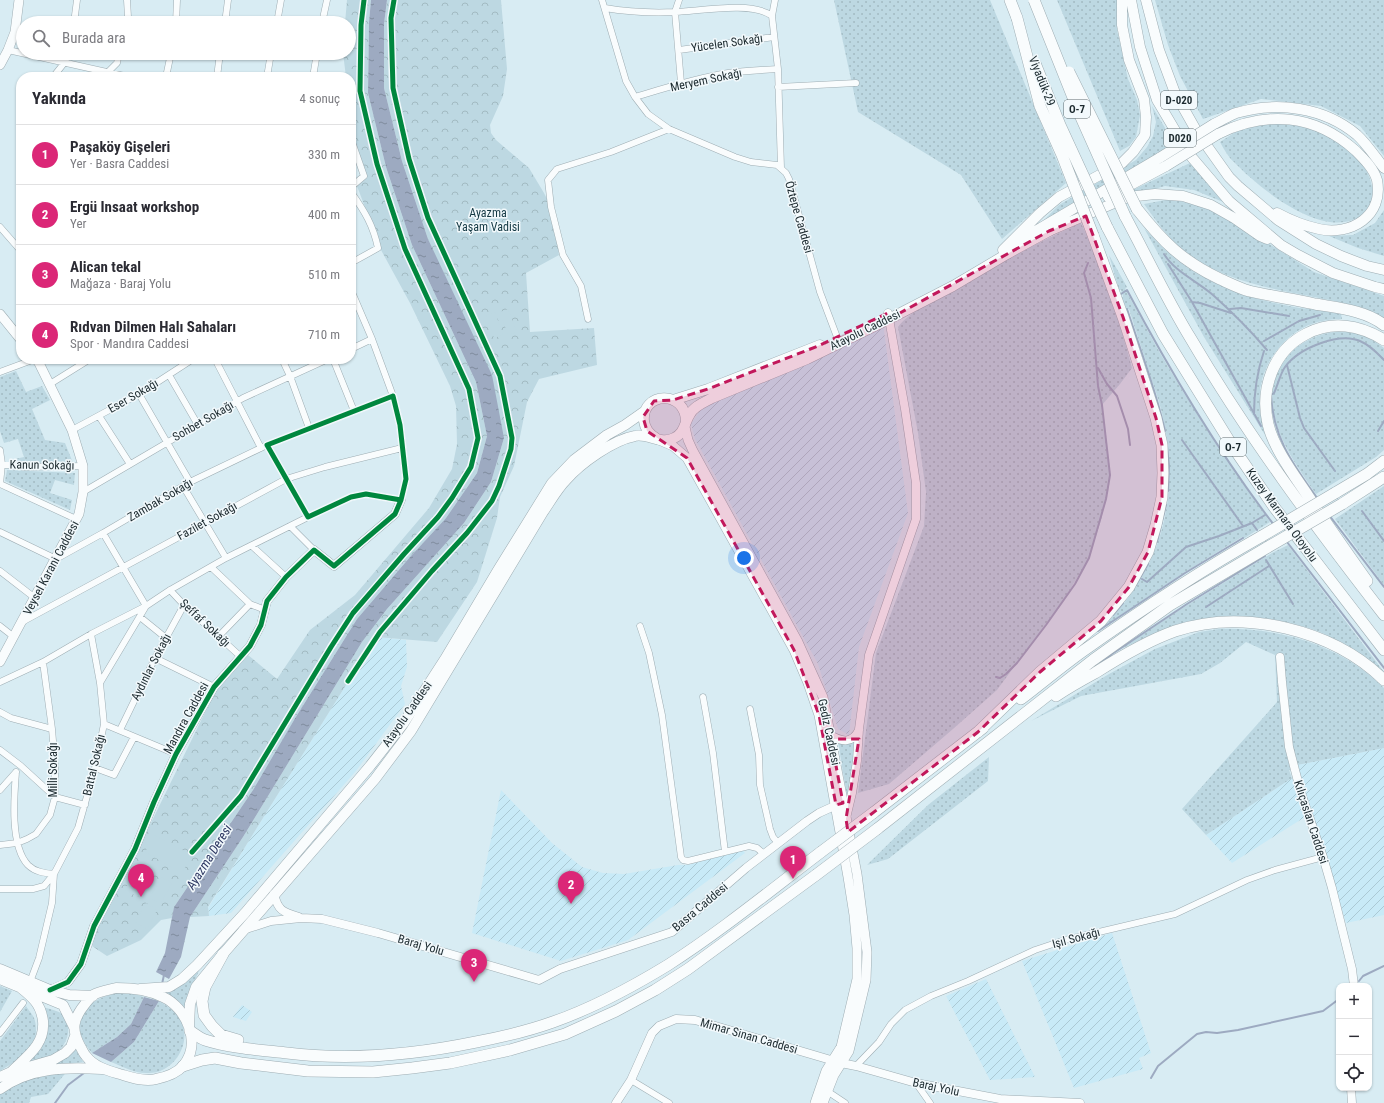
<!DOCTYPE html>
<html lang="tr">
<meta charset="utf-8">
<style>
:root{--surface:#fff;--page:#f7f7f7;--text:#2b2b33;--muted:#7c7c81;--line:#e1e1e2;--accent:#db2777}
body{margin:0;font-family:"Roboto Condensed",sans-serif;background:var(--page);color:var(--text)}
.controls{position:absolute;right:12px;bottom:12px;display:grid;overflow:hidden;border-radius:8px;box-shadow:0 1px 3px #0004}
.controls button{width:36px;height:36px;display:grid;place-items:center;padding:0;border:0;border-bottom:1px solid var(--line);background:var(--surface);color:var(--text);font:20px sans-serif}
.you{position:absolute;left:744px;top:558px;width:14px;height:14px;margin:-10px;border:3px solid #fff;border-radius:50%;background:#1a73e8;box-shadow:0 0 0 6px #1a73e833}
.badge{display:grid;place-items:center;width:26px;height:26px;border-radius:50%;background:var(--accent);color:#fff;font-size:13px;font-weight:700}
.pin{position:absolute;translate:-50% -33px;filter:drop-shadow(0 1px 2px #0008)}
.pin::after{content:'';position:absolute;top:21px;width:14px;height:12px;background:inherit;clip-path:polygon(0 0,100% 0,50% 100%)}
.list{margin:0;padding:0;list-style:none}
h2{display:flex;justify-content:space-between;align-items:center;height:52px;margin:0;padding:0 16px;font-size:17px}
h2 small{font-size:13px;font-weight:400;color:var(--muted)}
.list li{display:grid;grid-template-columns:26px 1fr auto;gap:12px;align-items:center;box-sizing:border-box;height:60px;padding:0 16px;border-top:1px solid var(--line)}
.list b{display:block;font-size:15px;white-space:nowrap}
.list p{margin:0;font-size:13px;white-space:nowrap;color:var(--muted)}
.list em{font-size:13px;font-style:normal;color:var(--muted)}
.icon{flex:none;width:22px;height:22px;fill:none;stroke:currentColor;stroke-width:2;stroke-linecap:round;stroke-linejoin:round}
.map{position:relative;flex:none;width:1384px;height:1103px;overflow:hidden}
.search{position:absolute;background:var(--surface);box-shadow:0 1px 3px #0004;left:16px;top:16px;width:340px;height:44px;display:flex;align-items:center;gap:10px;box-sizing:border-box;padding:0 14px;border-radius:22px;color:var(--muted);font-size:15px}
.panel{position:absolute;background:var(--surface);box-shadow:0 1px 3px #0004;left:16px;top:72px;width:340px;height:292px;border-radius:16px}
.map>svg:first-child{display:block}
</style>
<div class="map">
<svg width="1384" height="1103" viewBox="0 0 1384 1103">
<defs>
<pattern id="industrial-furrows" width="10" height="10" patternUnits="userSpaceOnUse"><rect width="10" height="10" fill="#c8eaf7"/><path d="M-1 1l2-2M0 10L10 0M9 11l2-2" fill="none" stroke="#abc9d4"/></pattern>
<pattern id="grass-dots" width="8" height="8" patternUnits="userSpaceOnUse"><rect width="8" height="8" fill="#bdd8e2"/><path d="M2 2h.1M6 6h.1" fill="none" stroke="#a2bac2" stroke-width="1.8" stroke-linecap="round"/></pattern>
<pattern id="park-crowns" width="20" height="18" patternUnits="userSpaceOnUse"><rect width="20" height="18" fill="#bdd8e2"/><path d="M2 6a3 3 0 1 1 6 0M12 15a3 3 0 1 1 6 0" fill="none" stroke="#a2bac2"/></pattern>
<pattern id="water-ripples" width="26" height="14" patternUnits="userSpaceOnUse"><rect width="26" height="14" fill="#9daac1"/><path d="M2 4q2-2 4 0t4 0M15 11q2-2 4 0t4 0" fill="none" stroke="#7f8b9d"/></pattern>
</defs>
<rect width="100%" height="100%" fill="#d8ecf3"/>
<path fill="url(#industrial-furrows)" d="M883,323l25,190 -49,134 -10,88 -11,-6 -20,-65 -123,-225 -4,-15 13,-19z
M376,637l30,3 1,27 -6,19 4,18 -49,67 -125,142 -22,3 -1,-8 50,-82z
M1384,748v167l-38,8 -49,-158z
M1292,778l13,39 -73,46 -26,-28z
M501,790l51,53 30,24 21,6 21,1 54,-9h10l55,-15 2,3 -117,87 -67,21 -89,-28z
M1112,933l39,120 -12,5 4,11 -69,19 -52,-127z
M986,979l49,98 -45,3 -44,-84z
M242,1005l10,7 -6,9 -13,-4z"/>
<path fill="url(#grass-dots)" d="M834,0h156l76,183 -64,56 -41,-64 -103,-63z
M1057,0h60v30l11,49 9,21 3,15 -4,22 -7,9 -9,5z
M1155,0h229v156l-24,-30 -39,-20 -60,-7 -58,20 -23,-43 -12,-31z
M1152,106l22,37 -134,81 19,-19 77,-45 11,-13 6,-11 3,-14z
M1267,120c8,0 19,-1 27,1 31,8 71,30 78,65 1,7 1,19 -5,25 -37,36 -107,-22 -133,-49 -6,-5 -10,-13 -14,-20l20,-13z
M1190,163l38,41 -34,-14 -29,-4 -60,17z
M1171,199l30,7 25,11 88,55 70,24v22c-21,-13 -46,-16 -70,-21 -46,-9 -96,-17 -133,-49 -15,-12 -26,-29 -37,-44z
M1384,210v46l-26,-8 -29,-12 24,-1 22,-12z
M1081,223c22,46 38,95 51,145l-12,16 -18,21 8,70 -2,15 -7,30 -12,38 -24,40 -68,92 -44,39 -64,55 -31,9 18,-140 48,-127 2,-34 -8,-59 -20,-106c12,-16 41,-30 58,-39 41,-23 82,-46 125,-65z
M1144,228c11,11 21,23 33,32 32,25 73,39 112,46 17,4 35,3 52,8l1,5c-12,0 -27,2 -39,9 -23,12 -41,38 -43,64 -1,15 2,29 5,43l-61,-98z
M1109,255l18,32 -2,2c12,21 23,43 35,64 34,59 72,114 110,169l-27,17 -1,-2 -57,35 -82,55c60,-60 78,-132 59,-214 -3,-12 -7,-24 -11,-35 -7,-23 -15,-46 -22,-69h-3l-4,-11 1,-2 -2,-6h-2z
M1345,331c16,3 26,7 39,17v102l-8,7 -60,37c-27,-39 -66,-92 -28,-138 15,-17 35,-24 57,-25z
M16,371l10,21 16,-6 8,14 -18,9 13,31 20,3 8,20 -52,1 -6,-5 9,-2 -6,-18 -14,4 -4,-12v-54z
M7,470l68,3 -1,12 -19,-5 -5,13 22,7 -2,10 -65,-29z
M1384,486v99l-49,-66z
M1288,545l96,127c-10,-8 -21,-17 -32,-24 -48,-30 -116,-40 -171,-24 -22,6 -43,17 -64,27l64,-42 91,-56z
M1219,629c60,-2 122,16 165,59v60l-87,17 -8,5 3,8 -86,57 -24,-26 95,-107 -2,-47 -29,-13 -26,21 -19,11 -120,22 -50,25 78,-47 46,-25 44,-17z
M857,739l-9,63 -10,-60 13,2z
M989,757l-1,24 -100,78 -21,6 61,-60z
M200,968l-16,39 -18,-14c14,-5 24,-14 34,-25z
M0,986l12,5 -12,21z
M119,993l15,1 10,3 -13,27 -14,13 -25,16c-27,-31 -8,-54 27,-60z
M159,1001c6,4 14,8 19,15 17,22 -2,57 -29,57 -14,1 -25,-6 -38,-11l23,-20z
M35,1005c6,2 23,5 27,9 13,14 4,34 -10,42 -6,4 -15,4 -22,5l7,-8 6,-13z
M26,1006c2,3 5,7 7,10 3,5 3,11 3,15 0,21 -21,30 -36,40v-30z
M74,1047l9,15 -34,3z
M69,1069l-21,25 -17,3 -2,6h-29v-11l31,-15z"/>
<path fill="url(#park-crowns)" d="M347,0h24l-2,22 -1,71 18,74 26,78 64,137 11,54 -10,37 -31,45 -36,39 -53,62 -63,101 -41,70 -79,117 -2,11 -11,2 -20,20 -34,16 -15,-10 7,-24 47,-89 70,-143 32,-35 29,24 33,-49 45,-35 74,-87 23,-39 5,-25 -1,-38 -6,-20 -40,-83 -29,-53 -24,-64 10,-8 -16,-45v-56h-5l-3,-24h6v-30h-4z
M387,0h114l6,69 -4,27 -13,29 1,8 5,7 33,28 15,25 7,14 8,48 -33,18 4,59 64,-4 3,37 -58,14 -12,23 -13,64 -14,31 -3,21 -20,64 -40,60 -61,-5 -118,189 -50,81 1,9 -19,1 53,-80 119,-195 25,-33 77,-86 27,-41 13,-44 -76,-199 -26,-78 -18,-73v-64z"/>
<path fill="#bdd8e2" d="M508,309l9,23 -9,3 -8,-23z
M495,312l8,23 -9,3 -8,-23z
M154,835l38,20 -10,18 -37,-21z
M140,862l13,7 -15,28 -13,-7z
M161,877l11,6 -11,20 -11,-5z
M146,903l11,7 -10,19 -12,-7z"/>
<path fill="url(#water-ripples)" d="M371,0h16l-3,24v64l18,73 26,78 64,136 12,63 -13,44 -27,41 -77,86 -25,33 -119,195 -53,80 -9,40 -12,22 -13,-7 9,-19 9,-46 79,-117 41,-70 63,-101 53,-62 36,-39 31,-45 10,-37 -11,-54 -64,-137 -26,-78 -18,-74 1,-71z
M144,997l15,4 -25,41 -23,20 -19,-9 25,-16 14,-13z"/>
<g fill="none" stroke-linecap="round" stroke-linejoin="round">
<path stroke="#9daac1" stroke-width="2" d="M1164,254c11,18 33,27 49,41 19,17 37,35 54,55
M1168,264l24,38 69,124
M1121,294l6,-4c43,81 91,162 147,235
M1192,302l8,1 31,10
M1127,309c13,40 29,81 38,122
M1230,309l11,-1 48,8
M1264,341l35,-20 21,-6
M1287,365l13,53 4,10 31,43
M1098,368l9,16 10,12 11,33 2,16
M1254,414c0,-22 3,-42 10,-63
M1378,431l6,-10
M1182,440l61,86
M1167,447l2,19 -1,25
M1317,498c-24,-34 -44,-60 -46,-103l3,-2c4,-8 6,-19 11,-26 14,-19 55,-36 77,-25 9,4 15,11 22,18
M1362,511l22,30
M1329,515l55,72
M1252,523l5,7
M1157,542l9,-37
M1287,542l97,126
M1266,560l27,44
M1142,579l5,3 39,-35 33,-11 33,-13 13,-8
M1136,585l12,-21
M1206,607l63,-41
M1113,615l10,-12
M1100,628l-2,3 87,-58 58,-35
M1111,656l-11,6 87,-58 78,-48
M996,677l4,1 6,-4 11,-11 29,-38 29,-41 14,-26 17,-59 4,-24 -8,-70 -4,-19 -7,-88 -7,-25 4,-10
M1359,981l4,-5 21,-10
M162,984l2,-9
M1151,1078l7,-12 39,-32 9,-2 11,1 21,-3 85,-19 16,-12
M55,1103l13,-18 16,-12"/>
<defs>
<path id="minor" d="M602,0l24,81 9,16 13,17 21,15 66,28 16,5 26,3 9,8 3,6 31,113 17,45
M679,0l-4,12 6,71
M775,0l-3,16 6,53 3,99
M605,8c23,4 48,5 71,4 24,-1 77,-11 96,4
M74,23l3,-23
M126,23l2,-6 -1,-17
M176,23l1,-23
M225,23l3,-23
M277,23l4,-23
M322,23l5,-23
M8,50l121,27
M679,50l95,-13
M53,77l12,-15 3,-9
M103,77l14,-14 2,-10
M166,77l5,-24
M217,77l3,-24
M267,77l4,-24
M313,77l4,-24
M778,87l78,-4
M351,92l4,-1
M635,97c30,-9 61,-19 93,-24 16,-2 33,-3 50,-4
M351,139l13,37 -13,11
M351,192c14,20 22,33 27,56l-27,15
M0,227l21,24
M351,290l21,49
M588,319l-7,-33 -18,-31 -12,-48 -3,-27 9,-11 54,-17 58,-23
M351,349l21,-10 21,57
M215,359l46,89
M282,359l8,17 19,52
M333,359l21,52
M0,372l35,-13
M169,375l29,50
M50,384l40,-25
M139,394l51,88
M393,396l7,29 6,54 -5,21 -35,-6 -15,3 -43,20 -41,-72z
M99,416l31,48
M72,430l67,-36 54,-35
M0,450l2,14 -2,20
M0,464l25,3 58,-1
M0,484l76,35
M183,486l43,72
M83,492l160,-94 85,-39
M290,526l24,24
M0,532l56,27 47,-26 87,-51 77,-37
M252,546l34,31
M211,567l39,37 15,6
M0,571l35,27
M170,590l14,15 56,51
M140,617l26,21
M22,622l264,-143 39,-12 77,-19
M0,626l14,11
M640,626l9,27 13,62 19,142 2,3 5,1 61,-15 8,2 7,6
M218,637l32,-33
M155,658l59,29
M0,682l43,-20 48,-28 55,-28 24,-16 56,-32 82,-41
M100,683l46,-77 -43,-73
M703,697l10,56 12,99
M750,709l9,46 1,30 10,44 3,8 5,6
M0,712l11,6 41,11 -9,-67
M104,724l72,30
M120,730l35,-72 29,-53
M0,750l21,16 34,31 30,8
M95,768l19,7 20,-38
M16,772c-2,25 -6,74 12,93 7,7 16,8 26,9l-2,29 -13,55 -9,24
M0,790l16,-18
M0,845l17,-2 10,-4 9,-5 14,-19 5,-18v-32l-3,-36
M0,889h33l11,-3 10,-12 24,-46 17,-60 9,-44 -4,-41 -9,-49
M0,1033l23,-30
M856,1066l23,-24 12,-18 14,-14 26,-14 37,-15 67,-31 30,-10 110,-26 72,-34 28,-10 48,-13
M631,1080l38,23
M916,1083l14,20
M827,1091l18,12"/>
<path id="tertiary" d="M1280,657l2,25 7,65 12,46 22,64 9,31 20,81 2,17
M830,735c12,7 22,9 29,-5
M846,818l6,-25 5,-32 2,-32 10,-74 47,-136v-36l-11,-74 -17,-96
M274,894c4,17 9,18 25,23
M243,930l28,-9 30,-3 21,1 56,14 161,47 21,-11 112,-37 74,-64 61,-47 12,-8 22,-10
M50,990l18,-8 13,-18 13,-38 41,-77 19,-47 22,-48 38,-67 36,-41 11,-21 6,-24 19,-24 28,-27 20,16 61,-52 6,-14
M1351,1088l1,15
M616,1103l15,-23 21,-47 7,-7 17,-7 19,1 146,43 15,3 60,17 84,16 80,4"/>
<path id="secondary" d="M0,65l8,-15 7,-18 4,-32
M0,314l21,26
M685,427l3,13 5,11 105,191 25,55 5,26 29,151 10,78 -1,28 -17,71 -15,24 -11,28
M659,440l14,6 14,12 107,192 14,33 11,32 29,162 6,38 3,33v31l-16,68 -15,24 -11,32
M0,662l79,-148 4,-22v-26l-11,-36 -33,-67 -3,-4"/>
<path id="primary" d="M673,400l35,-11 112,-44
M656,438c-7,-4 -11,-9 -12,-17 -3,-29 42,-32 42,1
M0,969l50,21 19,5 24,1
M0,979l63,26 11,22
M116,988c16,0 33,2 47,9 24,11 39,47 20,69 -7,8 -17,11 -27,13 -10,3 -23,-1 -33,-4 -13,-4 -28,-7 -37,-19 -3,-3 -4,-7 -6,-10 -9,-17 -7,-27 5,-42 2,-3 5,-6 8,-9 7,-4 15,-5 23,-7z
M140,989l29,-2 13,-8 15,-14 48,-52 125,-147 33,-42 42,-65 53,-89 54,-87 22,-23 33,-25 18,-10 20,-14
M189,1026l1,-22 6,-17 27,-33 152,-175 36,-48 132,-219c7,-10 14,-23 23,-32 15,-17 47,-40 69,-44 13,-3 26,9 39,2 11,-5 10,-15 16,-24 4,-8 15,-12 22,-16l95,-39 82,-40 64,-33 54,-32 42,-23
M11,1072c16,-16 34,-27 32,-51 -1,-8 -3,-14 -8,-20 -4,-5 -9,-9 -14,-13
M0,1077l11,-5 42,-12 12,-7 6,-6 4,-11
M0,1089c30,-22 67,-22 102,-20"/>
<path id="trunk" d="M1131,0l9,47 17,53 32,54 40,47 52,44 17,10 35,18 42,14 9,2
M1146,0l13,50 16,43 22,39 32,45 9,9 40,34 38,24 25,12 26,10 17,4
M1214,124c7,-3 14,-8 22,-11 41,-12 88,-6 121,22 10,9 19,23 27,33
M1218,134c49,-24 97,-20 138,17 8,8 18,18 21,29 7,36 -26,56 -58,49 -14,-3 -29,-9 -42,-16
M1108,197l58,-31
M1049,231l79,-34 27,-3 28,2 28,9 23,13 26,18 7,3
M1017,242l144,-85
M1003,250l37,-37 19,-16 63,-34 11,-11 12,-17 1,-18 -2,-18 -15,-39 -7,-35v-25"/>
<path id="motorway" d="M1010,0l7,18
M1137,209c26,33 45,52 83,70 9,4 19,9 29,12 21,5 44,8 66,13 22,4 50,6 69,21
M1125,216c22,41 42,84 66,123 57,97 124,187 193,276
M1107,227l56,107 70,113 41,60 110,143
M1335,493l32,-19 17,-13
M1342,504l42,-27
M1367,581c-20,-28 -40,-57 -59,-85 -14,-21 -34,-47 -40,-72 -8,-35 5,-73 38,-90 26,-14 54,-9 78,6
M1056,696c12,-8 26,-16 39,-23 25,-16 52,-32 80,-42 69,-23 158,-1 209,49
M1021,699c21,-16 41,-33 62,-48 58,-41 117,-80 179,-115
M978,732l62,-60 61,-51 28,-34 19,-35 8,-27 6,-28 1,-24 -1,-28 -6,-27 -33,-101 -30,-82
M873,813l110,-85
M877,829l216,-169 77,-55 98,-58
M223,954l-18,33 -3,14 2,14 8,11 9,9 17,5
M190,1031c5,3 9,7 15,9 25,8 55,10 82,13 64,8 126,2 189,-11 26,-5 52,-11 77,-20 40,-14 79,-35 115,-57 53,-34 103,-75 153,-113
M183,1066l19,-6 13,-2 26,5 67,8 65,1 39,-4 38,-5 60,-13 55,-16 51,-23 39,-21 33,-21 128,-94"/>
</defs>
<use href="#minor" stroke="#9eadb3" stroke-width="7"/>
<use href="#tertiary" stroke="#9eadb3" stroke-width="9"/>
<use href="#secondary" stroke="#9eadb3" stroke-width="10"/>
<use href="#primary" stroke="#9eadb3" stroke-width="11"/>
<use href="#trunk" stroke="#9eadb3" stroke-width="11"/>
<use href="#motorway" stroke="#9eadb3" stroke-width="12"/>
<use href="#minor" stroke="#f9fcfd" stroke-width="6"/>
<use href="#tertiary" stroke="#f9fcfd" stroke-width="8"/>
<use href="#secondary" stroke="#f9fcfd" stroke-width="9"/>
<use href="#primary" stroke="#f9fcfd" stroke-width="10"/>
<use href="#trunk" stroke="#f9fcfd" stroke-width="10"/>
<use href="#motorway" stroke="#f9fcfd" stroke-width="11"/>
<defs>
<path id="trunk-bridge" d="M1161,157l53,-33
M1166,166l52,-32"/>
<path id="motorway-bridge" d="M1034,0l46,115 45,101
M1017,18l23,88 22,49 31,80
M1035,63l25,62 47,102
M1069,72l68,137
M1262,536l73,-43
M1268,547l74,-43
M821,852l52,-39
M816,875l61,-46"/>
</defs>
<use href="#trunk-bridge" stroke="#9eadb3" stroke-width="11" stroke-linecap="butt"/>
<use href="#motorway-bridge" stroke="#9eadb3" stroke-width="12" stroke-linecap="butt"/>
<use href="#trunk-bridge" stroke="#f9fcfd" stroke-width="10"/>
<use href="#motorway-bridge" stroke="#f9fcfd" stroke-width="11"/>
<defs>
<path id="cycleway" d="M348,681l32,-49 52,-61 35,-38 25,-32 7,-15 12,-37 1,-11 -12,-62 -72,-158 -19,-59 -16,-71 -2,-70 3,-18
M192,852l49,-56 90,-149 22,-34 51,-59 34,-37 14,-19 19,-31 7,-29 -9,-49 -64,-140 -28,-85 -17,-73 1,-66 3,-25
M50,990l18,-8 13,-18 13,-38 41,-77 19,-47 22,-48 38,-67 36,-41 11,-21 6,-24 19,-24 28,-27 20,16 61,-52 6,-14 5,-21 -6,-54 -7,-29 -126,49 41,72 43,-20 15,-3 35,6"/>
</defs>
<use href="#cycleway" stroke="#f2f9fc" stroke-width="8"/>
<use href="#cycleway" stroke="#00873e" stroke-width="5"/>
</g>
<path fill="#c2185b" fill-opacity="0.2" stroke="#c2185b" stroke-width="3" stroke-dasharray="8 5" stroke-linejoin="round" d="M1086,216l37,101 33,101 6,27v52l-14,55 -19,35 -28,34 -61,51 -62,60 -130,100 -2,-13 13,-80h-28l12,64 -7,2 -17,-90 -25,-65 -107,-192 -40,-27 -4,-14 11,-16 19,-1 35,-11 110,-43 70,-33 1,6 160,-88z"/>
<g text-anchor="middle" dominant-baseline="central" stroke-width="3" stroke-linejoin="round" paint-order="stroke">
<g fill="#f2f9fc" stroke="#5c686c" stroke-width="1">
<rect x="1161" y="91" width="36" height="18" rx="3"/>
<rect x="1064" y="100" width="26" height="18" rx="3"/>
<rect x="1164" y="129" width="32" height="18" rx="3"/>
<rect x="1220" y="438" width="26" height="18" rx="3"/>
</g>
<g font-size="11" font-weight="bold" fill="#1c2a2f">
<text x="1179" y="100">D-020</text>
<text x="1077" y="109">O-7</text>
<text x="1180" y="138">D020</text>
<text x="1233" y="447">O-7</text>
</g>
<g font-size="12" fill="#1c2a2f" stroke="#f2f9fc">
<text transform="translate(727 43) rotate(-8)">Yücelen Sokağı</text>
<text transform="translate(706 80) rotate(-12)">Meryem Sokağı</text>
<text transform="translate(1042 81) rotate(68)">Viyadük-29</text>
<text transform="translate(799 217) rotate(74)">Öztepe Caddesi</text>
<text transform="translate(865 330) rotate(-26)">Atayolu Caddesi</text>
<text transform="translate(133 396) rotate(-30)">Eser Sokağı</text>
<text transform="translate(203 421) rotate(-30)">Sohbet Sokağı</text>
<text transform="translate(42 465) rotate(1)">Kanun Sokağı</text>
<text transform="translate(160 500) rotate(-30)">Zambak Sokağı</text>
<text transform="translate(1282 515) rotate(54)">Kuzey Marmara Otoyolu</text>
<text transform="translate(207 521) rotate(-29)">Fazilet Sokağı</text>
<text transform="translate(51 568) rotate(-62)">Veysel Karani Caddesi</text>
<text transform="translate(205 623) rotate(43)">Şeffaf Sokağı</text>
<text transform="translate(151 667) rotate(-63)">Aydınlar Sokağı</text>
<text transform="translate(407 714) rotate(-55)">Atayolu Caddesi</text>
<text transform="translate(186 718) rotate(-61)">Mandıra Caddesi</text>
<text transform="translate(829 732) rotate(78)">Gediz Caddesi</text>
<text transform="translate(94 765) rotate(-77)">Battal Sokağı</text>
<text transform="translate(53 770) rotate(-90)">Milli Sokağı</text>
<text transform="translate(1311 822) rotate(72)">Kılıçaslan Caddesi</text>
<text transform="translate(700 907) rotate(-40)">Basra Caddesi</text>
<text transform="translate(1076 938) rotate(-15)">Işıl Sokağı</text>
<text transform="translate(421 945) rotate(16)">Baraj Yolu</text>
<text transform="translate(749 1036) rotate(16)">Mimar Sinan Caddesi</text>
<text transform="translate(936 1087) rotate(12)">Baraj Yolu</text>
</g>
<g font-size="12" fill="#123742" stroke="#f2f9fc">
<text x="488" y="213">Ayazma<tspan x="488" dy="14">Yaşam Vadisi</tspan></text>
</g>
<g font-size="13" font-style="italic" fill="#2d3762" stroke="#f2f9fc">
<text transform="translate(209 857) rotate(-58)">Ayazma Deresi</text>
</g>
</g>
</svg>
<div class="controls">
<button>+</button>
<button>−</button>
<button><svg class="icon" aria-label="locate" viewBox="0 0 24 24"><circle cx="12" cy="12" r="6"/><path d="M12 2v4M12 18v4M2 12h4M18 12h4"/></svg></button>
</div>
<div class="you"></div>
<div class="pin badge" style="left:793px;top:879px">1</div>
<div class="pin badge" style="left:571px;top:904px">2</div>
<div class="pin badge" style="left:474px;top:982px">3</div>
<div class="pin badge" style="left:141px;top:897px">4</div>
<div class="search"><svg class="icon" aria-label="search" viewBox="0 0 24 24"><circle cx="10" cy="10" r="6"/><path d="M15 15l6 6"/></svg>Burada ara</div>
<section class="panel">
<h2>Yakında<small>4 sonuç</small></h2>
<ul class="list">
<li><span class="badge">1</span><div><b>Paşaköy Gişeleri</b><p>Yer · Basra Caddesi</p></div><em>330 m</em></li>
<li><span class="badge">2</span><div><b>Ergü Insaat workshop</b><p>Yer</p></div><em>400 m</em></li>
<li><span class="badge">3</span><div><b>Alican tekal</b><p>Mağaza · Baraj Yolu</p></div><em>510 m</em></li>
<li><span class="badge">4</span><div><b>Rıdvan Dilmen Halı Sahaları</b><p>Spor · Mandıra Caddesi</p></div><em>710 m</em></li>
</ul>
</section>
</div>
